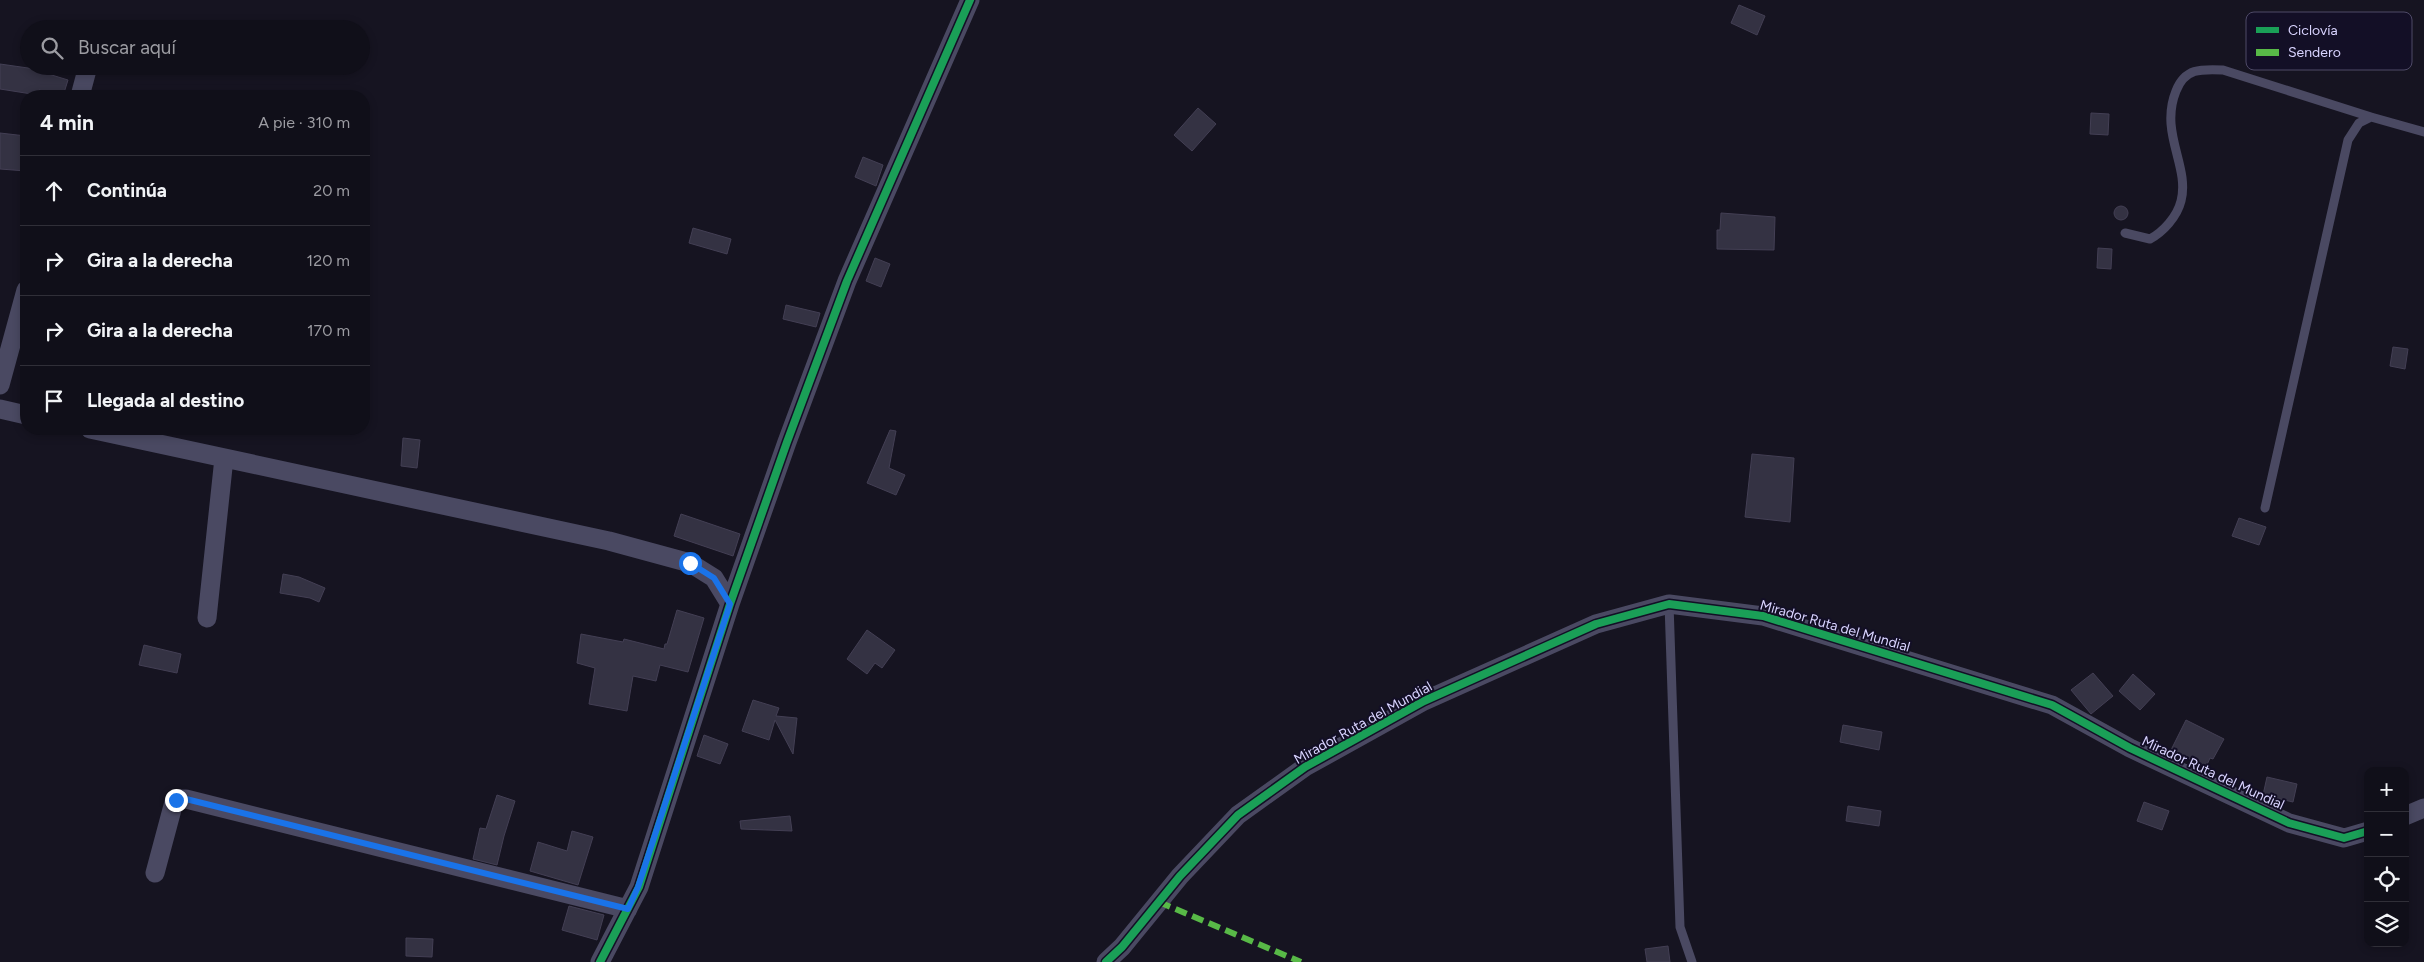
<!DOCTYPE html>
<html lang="es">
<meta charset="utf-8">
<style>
:root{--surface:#100f19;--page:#191822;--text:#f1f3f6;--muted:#9c9ca2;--line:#302f38}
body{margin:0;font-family:Figtree,sans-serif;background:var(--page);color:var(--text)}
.controls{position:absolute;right:15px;bottom:15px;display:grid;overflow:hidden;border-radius:10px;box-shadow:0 2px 8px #0003}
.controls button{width:45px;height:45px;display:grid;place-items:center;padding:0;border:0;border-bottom:1px solid var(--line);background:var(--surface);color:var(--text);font:25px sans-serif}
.stop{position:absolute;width:15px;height:15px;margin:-11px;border:4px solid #1a73e8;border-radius:50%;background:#fff}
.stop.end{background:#1a73e8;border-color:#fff;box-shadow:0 1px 5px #0008}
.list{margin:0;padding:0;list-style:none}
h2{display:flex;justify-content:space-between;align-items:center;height:65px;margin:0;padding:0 20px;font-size:21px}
h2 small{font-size:16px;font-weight:400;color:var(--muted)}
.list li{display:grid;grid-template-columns:32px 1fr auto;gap:15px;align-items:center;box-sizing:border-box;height:70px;padding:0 20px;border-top:1px solid var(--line)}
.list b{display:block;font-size:19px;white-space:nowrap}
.list em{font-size:16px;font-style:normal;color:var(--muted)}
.icon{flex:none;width:28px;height:28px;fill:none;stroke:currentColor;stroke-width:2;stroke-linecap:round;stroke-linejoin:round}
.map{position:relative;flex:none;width:2424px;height:962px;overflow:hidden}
.search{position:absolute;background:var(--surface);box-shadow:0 2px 8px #0003;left:20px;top:20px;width:350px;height:55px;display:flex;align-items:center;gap:12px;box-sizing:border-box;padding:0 18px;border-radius:28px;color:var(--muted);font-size:19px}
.panel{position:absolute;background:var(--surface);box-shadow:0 2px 8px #0003;left:20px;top:90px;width:350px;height:345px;border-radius:20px}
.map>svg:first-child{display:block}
</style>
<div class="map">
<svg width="2424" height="962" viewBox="0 0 2424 962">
<rect width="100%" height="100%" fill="#161421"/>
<path fill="#343243" stroke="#433f54" d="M1739,5l26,11 -8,19 -26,-12z
M0,64l42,6v2l26,8 -5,16 -24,-6 -1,5 -38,-6z
M1198,108l18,16 -24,27 -18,-16z
M2091,113l18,1 -1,21 -18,-1z
M0,133l26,3v35l-26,-2z
M863,157l20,8 -7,21 -21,-9z
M2114 213a7 7 0 1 1 14 0a7 7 0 1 1-14 0Z
M1721,213l54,4 -1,33 -57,-1v-19h3z
M693,228l38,11 -4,15 -38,-11z
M2098,248l14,1 -1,20 -14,-1z
M875,258l15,6 -9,23 -15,-6z
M786,305l34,8 -4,14 -33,-8z
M2393,347l15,2 -3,20 -15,-3z
M890,430l6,1 -7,37 16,7 -9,20 -29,-12z
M403,438l17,2 -3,28 -16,-2z
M1752,454l42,4 -4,64 -45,-5z
M681,514l59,20 -7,22 -59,-20z
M2239,518l27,9 -7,18 -27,-9z
M283,574l16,3 26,11 -6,14 -9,-4 -30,-5z
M677,610l27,8 -16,54 -28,-7 -4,16 -23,-5 -6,35 -38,-7 6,-36 -18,-5 4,-29 42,8 1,-3 40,10 1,-5h2z
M867,630l28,20 -13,18 -7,-5 -8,11 -20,-15z
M144,645l37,9 -4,19 -38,-8z
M2093,673l20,23 -22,18 -20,-24z
M2133,674l22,20 -15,16 -21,-19z
M753,700l26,8 -3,8 21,2 -4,36 -18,-34 -6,20 -27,-9z
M2186,720l38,19 -11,20 -3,-1 -4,9 -35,-17z
M1843,725l39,7 -3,18 -39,-8z
M704,735l24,9 -8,20 -23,-8z
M2267,777l30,7 -4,18 -30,-7z
M497,795l18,6 -11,35 -7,29 -24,-6 7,-31 6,1z
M2144,802l25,9 -7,19 -25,-9z
M1848,806l33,5 -2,15 -33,-5z
M790,816l2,15 -51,-2 -1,-8z
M572,831l21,6 -15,48 -48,-14 8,-29 29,9z
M569,906l35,9 -7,25 -35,-10z
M406,938l27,1 -1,18 -26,-1z
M1668,946l2,16h-23l-2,-13z"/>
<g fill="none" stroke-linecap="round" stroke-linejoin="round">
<path stroke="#4a4962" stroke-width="9" d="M2125,233l25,6c13,-7 27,-22 31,-38 9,-35 -22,-68 -5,-110 9,-23 25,-22 47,-21l148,47 53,15
M2265,508l83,-368 11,-17 12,-6
M1669,604l11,323 12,35"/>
<path stroke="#4a4962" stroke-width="19" d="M80,96l7,-26
M0,385l26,-95
M0,409l26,6
M90,429l519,112 81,22 24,15 16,26
M207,618l17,-160
M2405,816l19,-8
M155,873l19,-71 4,-3h8l442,110
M600,962l39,-75 91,-283 57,-162 60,-161 123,-281
M1106,962l16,-15 58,-71 58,-61 67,-48 119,-66 172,-77 73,-20 94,12 289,89 78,43 159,75 55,15 24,-7"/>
<path stroke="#58b947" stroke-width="6" stroke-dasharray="12 6" stroke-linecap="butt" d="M1159,902l142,60"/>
<defs>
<path id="cycleway" d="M600,962l39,-75 91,-283 57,-162 60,-161 123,-281
M1106,962l16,-15 58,-71 58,-61 67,-48 119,-66 172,-77 73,-20 94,12 289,89 78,43 159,75 55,15 24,-7"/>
</defs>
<use href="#cycleway" stroke="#130f26" stroke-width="11"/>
<use href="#cycleway" stroke="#1a9f57" stroke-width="8"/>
</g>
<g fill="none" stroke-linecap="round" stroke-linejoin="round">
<path stroke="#1a73e8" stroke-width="6" d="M176,800l10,-1 442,110 10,-22 92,-283 -16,-26 -24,-15"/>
</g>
<g text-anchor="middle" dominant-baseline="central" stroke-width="4" stroke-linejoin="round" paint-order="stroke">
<g font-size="14" fill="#d9d4ff" stroke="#130f26">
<text transform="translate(1835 626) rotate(16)">Mirador Ruta del Mundial</text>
<text transform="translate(1363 723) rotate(-29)">Mirador Ruta del Mundial</text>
<text transform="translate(2213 773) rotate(25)">Mirador Ruta del Mundial</text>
</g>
</g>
<rect x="2246" y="12" width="166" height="58" rx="8" fill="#130f26" stroke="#4e4a67" stroke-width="1"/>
<rect x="2256" y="27" width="23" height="6" fill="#1a9f57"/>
<rect x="2256" y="49" width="23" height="7" fill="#58b947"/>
<g font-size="14" fill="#d9d4ff">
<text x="2288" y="35">Ciclovía</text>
<text x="2288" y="57">Sendero</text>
</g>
</svg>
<div class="controls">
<button>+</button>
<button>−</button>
<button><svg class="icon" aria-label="locate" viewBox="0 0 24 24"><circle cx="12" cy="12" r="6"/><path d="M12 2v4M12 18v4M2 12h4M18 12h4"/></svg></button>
<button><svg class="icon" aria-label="layers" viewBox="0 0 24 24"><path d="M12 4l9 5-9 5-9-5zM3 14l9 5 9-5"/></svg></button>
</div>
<div class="stop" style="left:690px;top:563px"></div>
<div class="stop end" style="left:176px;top:800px"></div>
<div class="search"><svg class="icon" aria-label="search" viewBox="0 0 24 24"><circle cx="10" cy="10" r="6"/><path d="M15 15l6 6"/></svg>Buscar aquí</div>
<section class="panel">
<h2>4 min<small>A pie · 310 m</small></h2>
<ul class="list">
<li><svg class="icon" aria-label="ahead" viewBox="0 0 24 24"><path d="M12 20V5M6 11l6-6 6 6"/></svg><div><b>Continúa</b></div><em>20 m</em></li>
<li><svg class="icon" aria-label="right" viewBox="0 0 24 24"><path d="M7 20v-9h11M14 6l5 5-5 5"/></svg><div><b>Gira a la derecha</b></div><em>120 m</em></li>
<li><svg class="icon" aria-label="right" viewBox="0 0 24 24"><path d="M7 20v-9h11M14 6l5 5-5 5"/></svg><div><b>Gira a la derecha</b></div><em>170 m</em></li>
<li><svg class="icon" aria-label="arrive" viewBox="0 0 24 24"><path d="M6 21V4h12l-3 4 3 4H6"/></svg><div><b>Llegada al destino</b></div></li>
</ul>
</section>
</div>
